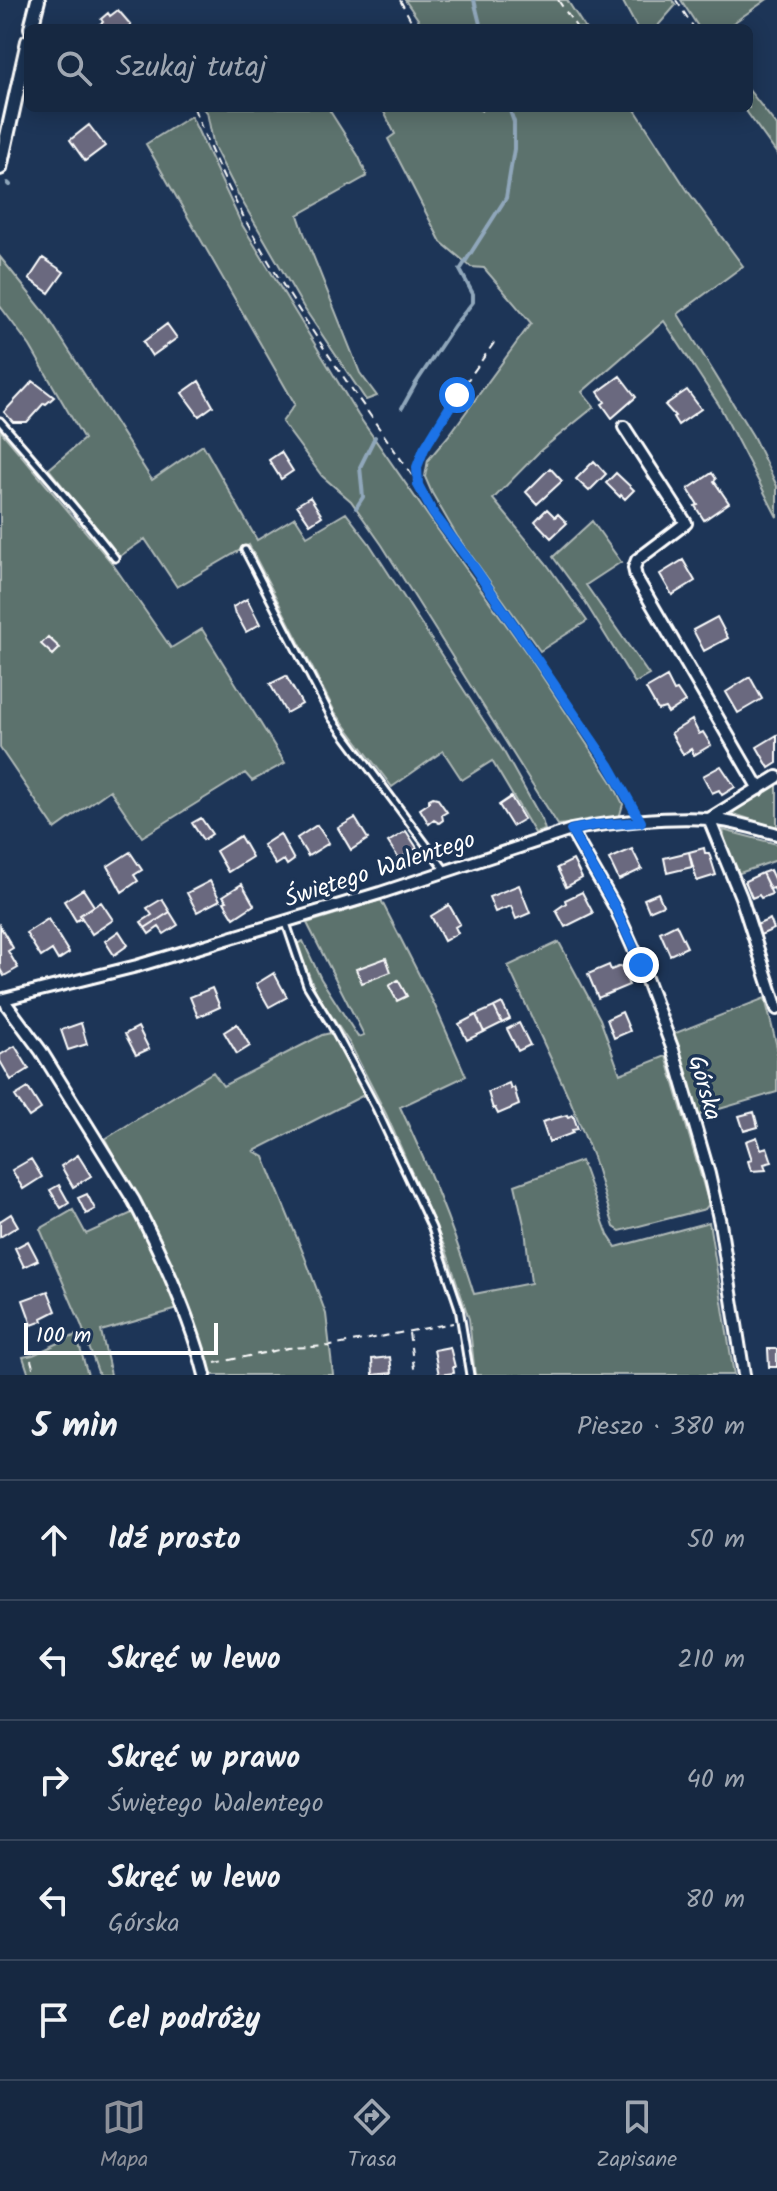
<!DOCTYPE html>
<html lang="pl">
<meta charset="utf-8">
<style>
:root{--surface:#162841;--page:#1f3048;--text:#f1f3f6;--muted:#9ea6b1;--line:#35445a;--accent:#8c9099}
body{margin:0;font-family:Kalam,sans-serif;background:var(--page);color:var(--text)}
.scale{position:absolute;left:24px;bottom:20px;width:194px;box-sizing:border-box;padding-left:8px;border:4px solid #fff;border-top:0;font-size:22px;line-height:28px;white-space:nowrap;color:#fff;-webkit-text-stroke:6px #1d3557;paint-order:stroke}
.stop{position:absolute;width:24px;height:24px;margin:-18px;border:6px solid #1a73e8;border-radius:50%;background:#fff}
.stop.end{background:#1a73e8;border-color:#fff;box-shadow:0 2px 8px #0008}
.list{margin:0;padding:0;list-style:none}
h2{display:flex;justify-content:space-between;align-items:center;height:104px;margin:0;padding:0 32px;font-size:34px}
h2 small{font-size:26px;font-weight:400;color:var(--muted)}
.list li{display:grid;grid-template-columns:52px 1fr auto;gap:24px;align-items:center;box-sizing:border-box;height:120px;padding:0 32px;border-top:2px solid var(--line)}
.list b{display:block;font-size:30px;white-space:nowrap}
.list p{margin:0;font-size:26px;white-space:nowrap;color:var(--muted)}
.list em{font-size:26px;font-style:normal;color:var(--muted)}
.icon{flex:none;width:44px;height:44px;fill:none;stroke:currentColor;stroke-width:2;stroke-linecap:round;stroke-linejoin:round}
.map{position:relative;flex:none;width:777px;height:1375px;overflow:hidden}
.search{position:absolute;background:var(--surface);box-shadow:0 4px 20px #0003;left:24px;right:24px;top:24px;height:88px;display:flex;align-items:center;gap:20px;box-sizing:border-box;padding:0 28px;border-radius:12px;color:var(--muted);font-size:30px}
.sheet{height:704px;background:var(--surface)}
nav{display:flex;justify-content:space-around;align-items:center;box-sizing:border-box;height:112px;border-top:2px solid var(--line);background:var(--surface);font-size:22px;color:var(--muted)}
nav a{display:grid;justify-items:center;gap:4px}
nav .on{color:var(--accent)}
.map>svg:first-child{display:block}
</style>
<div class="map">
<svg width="777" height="1375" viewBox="0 0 777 1375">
<rect width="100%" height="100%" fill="#1d3557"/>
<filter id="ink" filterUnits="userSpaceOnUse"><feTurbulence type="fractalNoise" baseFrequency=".0125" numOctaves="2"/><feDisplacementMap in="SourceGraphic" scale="16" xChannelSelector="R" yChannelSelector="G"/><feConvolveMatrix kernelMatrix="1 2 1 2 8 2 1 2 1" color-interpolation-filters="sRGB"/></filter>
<g filter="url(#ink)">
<path fill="#5c726d" stroke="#aeb8b6" stroke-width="2" d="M405,0h162l18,28h-165l2,-3z
M622,0h50l4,5 -20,23h-19z
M681,0h85l-40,28h-27z
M749,90l28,36v28l-33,-46h5z
M202,108h126l31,49 8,19 -69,39 6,18 56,140 17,23 -11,4 -62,-92 -66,-114 -24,-47 -7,-35z
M382,108h252l53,82 56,76 -65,48 75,122 24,50v31l-58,-112 -55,-84 -82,71 12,15 -53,43 -48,49 53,64 41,58 -47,30 -83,-115 -25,-43 -7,-16 3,-17 22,-26 81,-111 -47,-55 -13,-1 -30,-25 -53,-103 7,-5z
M191,116l50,107 117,192 75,108 95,132 84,127 11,22 -4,14 -61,7 -176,-280 -31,-44 -29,-25 -40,-54 13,-18 -149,-260z
M0,257l45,56 107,167 51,-35 54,95 38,-23 12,19 39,-23 23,30 135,209 38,68 3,10 -10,3 -43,-72 -30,19 -19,-29 -51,36 -57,-75 -86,-167 -72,42 -32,-48 -26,18 -70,-88 35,-30 -54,-93 -30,-40z
M0,430l112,133 59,85 31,-19 83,134 -33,18 -7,-8 -103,64 -32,-47 -55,39 -55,-81z
M592,521l29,41 -35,23 63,90 -14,8 -55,-89 -27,-37z
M777,783v45l-43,-14 -2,-4z
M723,830l54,14v16l-40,14 -12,-33z
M381,900l54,106 31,70 -66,31c29,61 54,123 74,187l57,-11 -6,-54 -10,-44 66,-24 27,74 8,12 93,-25 25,153h-259l-6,-56 -23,-69 -60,-136 -36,-70 -33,-50 -21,-50 7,-3 18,38 37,58 6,-2 -57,-112z
M559,942l41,77 20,55 46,-18 43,148 -4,5 -85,22 -6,-4 -21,-70 -23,-57 -62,-134z
M765,998l12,49v45l-78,23 -26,-81z
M331,1033l35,61 -112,57 10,6 40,98 22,59 7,61h-123l-25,-78 -43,-89 -37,-69 108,-67 10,14 99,-51z
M73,1210l13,24 48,-22 44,97 -77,22 10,44h-12l-18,-51 -41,-95z
M76,1335l12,40h-59l-6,-18 10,-2z"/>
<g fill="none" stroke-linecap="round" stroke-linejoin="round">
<path stroke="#90a7bb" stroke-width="4" d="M474,0l7,28
M8,183l2,2
M402,408l14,-25 38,-57 19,-24v-8l-13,-24 46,-72 8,-49v-27l-5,-14
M356,508l7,-11 -3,-30 15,-30"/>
</g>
<path fill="#6a697f" stroke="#fff" stroke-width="2" d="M118,10l13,15 -3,3h-29l-2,-2 6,-4 -2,-3 7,-6 2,3z
M89,125l16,21 -20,15 -15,-21z
M43,258l21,14 -15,21 -20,-14z
M167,324l10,14 -25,18 -9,-14z
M620,376l16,21 -24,21 -10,-14 3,-2 -7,-10z
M33,381l21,16 -8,7 -2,-1 -17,19h-14l-9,-10z
M199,381l14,25 -14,10 -17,-23z
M687,390l14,19 -23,16 -5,-8 2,-1 -10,-11z
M281,452l12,19 -12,8 -12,-19z
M594,461l12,13 -17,17 -13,-12z
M550,468l12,13 -25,23 -11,-12z
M616,473l18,17 -9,9 -4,-4 -1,2 -14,-14z
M712,473l4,6 -2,2 15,22 -25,17 -9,-14 3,-1 -10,-16z
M310,497l12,19 -12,8 -13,-19z
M547,509l8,8 3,-3 9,9 -16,15 -16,-17z
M683,560l12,21 -23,14 -12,-21z
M247,599l13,25 -14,8 -11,-20v3l-2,-8z
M717,617l11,21 -24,13 -11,-21z
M48,637l12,11 -7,7 -12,-11z
M286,676l16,28 -16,9 -16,-29z
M667,677l7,14 3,-1 8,12 -17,11 -3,-5 -7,2 -12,-21z
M750,677l12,22 -24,14 -12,-21z
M692,720l7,14 4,-2 8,13 -17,10 -3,-6 -8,5 -12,-21z
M777,735v28l-8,5 -12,-21z
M721,766l14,21 -13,8 -3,-5 -7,3 -9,-17z
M433,797l4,1 10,14 -5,3 1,5 -4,3 -5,-3 -5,4 -9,-15 9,-6v-4z
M511,797l13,22 -12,7 -13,-21z
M201,818l11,16 -9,6 -11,-17z
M355,818l13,21 -17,11 -13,-22z
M317,825l12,18 -21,13 -11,-18z
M406,831l11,17 -18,11 -11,-17z
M280,834l14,26 -7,5 -3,-5 -8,5 -13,-20z
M240,836l12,21 -24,15 -12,-21z
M704,848l1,5h4l7,22 -19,6 -8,-29z
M632,849l10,20 -23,11 -10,-21z
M130,852l12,18 -8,5 4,6 -16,11 -14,-26z
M689,852l3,15 -25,6 -3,-15z
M573,860l9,18 -16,9 -9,-19z
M770,870l5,11 2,-1v17l-3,-9 -4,1 -8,-16z
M762,873l10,21 -11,4 -2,-3 -7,3 -7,-17z
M210,881l10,19 -23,12 -10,-19z
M242,884l12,21 -20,13 -10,-16 3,-1 -4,-5z
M519,885l11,28 -14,6 -5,-13 -16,6 -6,-15z
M83,889l11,17 -14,9 2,3 -6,3 -12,-20z
M582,892l11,21 -28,14 -9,-17 10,-7 -1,-3z
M658,893l5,12 -14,6 -5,-12z
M162,899l8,13 -25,16 -4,-6 11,-7 -5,-7z
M101,902l12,18 -21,14 -12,-19z
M449,905l11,19 -5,3 3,6 -14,8 -13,-25z
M170,912l8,13 -14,9 -5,-7 -10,7 -4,-6z
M48,919l21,34 -11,7 -6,-10 -11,7 -15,-24z
M770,919l4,10 -16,7 -4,-10z
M676,924l11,23 -17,8 -10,-23z
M0,926l13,22 -5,3 10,17 -14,8 -4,-7z
M119,931l9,14 -14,10 -9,-14z
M386,958l5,14 -29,11 -6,-14z
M609,965l2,5 10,-4 8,19 -31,13 -10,-24z
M274,973l13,24 -18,10 -13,-23z
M398,980l9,16 -10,5 -8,-15z
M212,988l8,19 -22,10 -8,-20z
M502,1003l8,16 -8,4 -8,-16z
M494,1007l8,16 -18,9 -8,-17z
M622,1012l8,19 -16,7 -7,-19z
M476,1015l8,17 -17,8 -8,-16z
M81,1023l6,21 -19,6 -7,-20z
M519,1023l11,22 -12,6 -11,-22z
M237,1024l13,22 -13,8 -13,-22z
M138,1027l11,22 -13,6 -11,-21z
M15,1046l14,23 -18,11 -11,-19v-6z
M509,1083l2,6 3,-2 5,18 -21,9 -3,-6 -2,1 -5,-17z
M28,1088l13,21 -12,8 -14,-21z
M754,1112l4,15 -14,4 -5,-15z
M567,1115l1,2 5,-2 5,14 -6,1 1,3 -24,9 -7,-20z
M757,1137l4,12 6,-2 5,15 -8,2 2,6 -15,1 -3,-10 4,-1 -6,-19z
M78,1155l13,21 -18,11 -12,-21z
M31,1159l11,18 -19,12 -11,-19z
M59,1185l10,18 -8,5 -11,-18z
M87,1194l8,15 -9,5 -8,-16z
M11,1214l7,12 -18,11v-16z
M28,1241l10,19 -14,7 -9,-19z
M48,1291l8,20 -14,7 1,3 -11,4 -9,-25z
M450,1347l5,20h-2l1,6 -15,2 -5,-25z
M768,1349h9v18h-8z
M390,1357l2,16 -19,2 -1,-16z"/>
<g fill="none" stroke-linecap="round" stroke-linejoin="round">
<defs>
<path id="service" d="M0,421c39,45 79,90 115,137
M245,550l87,168 113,152
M286,923l21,62 25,41 44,82 56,120 27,80 11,67"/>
<path id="minor" d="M624,427l62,96 -49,37 -3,8 2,9 123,212
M777,777l-68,42 32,78 36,112
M571,830l44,77 26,58 32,85 36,124 11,49 24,152
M5,999l2,6 34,46 93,150c28,54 56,114 71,174
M0,1000l137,-34 243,-73 191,-63c39,-8 98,-14 138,-11 23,2 46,9 68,15"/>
<path id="tertiary" d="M31,28l7,-28
M0,168l28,-127"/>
</defs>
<use href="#service" stroke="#fff" stroke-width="11"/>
<use href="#minor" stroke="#fff" stroke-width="16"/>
<use href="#tertiary" stroke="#fff" stroke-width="18"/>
<path stroke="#fff" stroke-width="2" stroke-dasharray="8 6" stroke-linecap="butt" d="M400,0l15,28
M558,0l19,28
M676,0l18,28
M194,108c50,136 142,257 224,376
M478,108l4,3
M494,343l-37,52 -33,54 -7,18 1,18 15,28 41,54 71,102 64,96 25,44
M409,1333l6,42
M31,1360l4,15
M215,1363l73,-15 43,-2 122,-23"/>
<use href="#service" stroke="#1d3557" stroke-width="5"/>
<use href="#minor" stroke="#1d3557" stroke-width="10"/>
<use href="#tertiary" stroke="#1d3557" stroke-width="12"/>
</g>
</g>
<g fill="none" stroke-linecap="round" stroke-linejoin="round" filter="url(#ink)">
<path stroke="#1a73e8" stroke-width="10" d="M457,395l-33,54 -7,18 1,18 15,28 41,54 135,198 32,57 -45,3 -25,5 44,77 26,58"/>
</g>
<g text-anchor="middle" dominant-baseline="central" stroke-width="7" stroke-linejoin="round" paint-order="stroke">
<g font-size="24" fill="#fff" stroke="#1d3557">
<text transform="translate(380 870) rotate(-18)">Świętego Walentego</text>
<text transform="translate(704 1088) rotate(74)">Górska</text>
</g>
</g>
</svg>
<div class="scale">100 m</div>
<div class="stop" style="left:457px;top:395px"></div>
<div class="stop end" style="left:641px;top:965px"></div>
<div class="search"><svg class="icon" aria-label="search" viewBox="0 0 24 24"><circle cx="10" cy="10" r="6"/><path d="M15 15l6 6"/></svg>Szukaj tutaj</div>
</div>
<section class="sheet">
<h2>5 min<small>Pieszo · 380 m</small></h2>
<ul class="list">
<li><svg class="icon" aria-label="ahead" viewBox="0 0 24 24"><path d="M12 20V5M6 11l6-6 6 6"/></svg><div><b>Idź prosto</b></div><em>50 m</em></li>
<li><svg class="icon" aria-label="left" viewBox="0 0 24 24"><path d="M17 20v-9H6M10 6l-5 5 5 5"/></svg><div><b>Skręć w lewo</b></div><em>210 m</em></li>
<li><svg class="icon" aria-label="right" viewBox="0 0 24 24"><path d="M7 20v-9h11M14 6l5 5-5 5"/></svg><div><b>Skręć w prawo</b><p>Świętego Walentego</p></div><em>40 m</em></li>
<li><svg class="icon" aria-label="left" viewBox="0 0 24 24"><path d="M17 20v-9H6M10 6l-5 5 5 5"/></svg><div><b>Skręć w lewo</b><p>Górska</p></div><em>80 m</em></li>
<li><svg class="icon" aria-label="arrive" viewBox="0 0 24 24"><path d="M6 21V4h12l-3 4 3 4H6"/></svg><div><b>Cel podróży</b></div></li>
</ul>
</section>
<nav>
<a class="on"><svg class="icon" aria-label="map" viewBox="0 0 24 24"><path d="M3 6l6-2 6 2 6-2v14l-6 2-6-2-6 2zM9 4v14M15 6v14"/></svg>Mapa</a>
<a><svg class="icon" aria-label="directions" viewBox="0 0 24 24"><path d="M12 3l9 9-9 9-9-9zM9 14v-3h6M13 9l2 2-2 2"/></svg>Trasa</a>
<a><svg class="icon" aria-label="saved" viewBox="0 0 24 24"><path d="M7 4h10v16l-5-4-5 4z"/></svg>Zapisane</a>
</nav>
